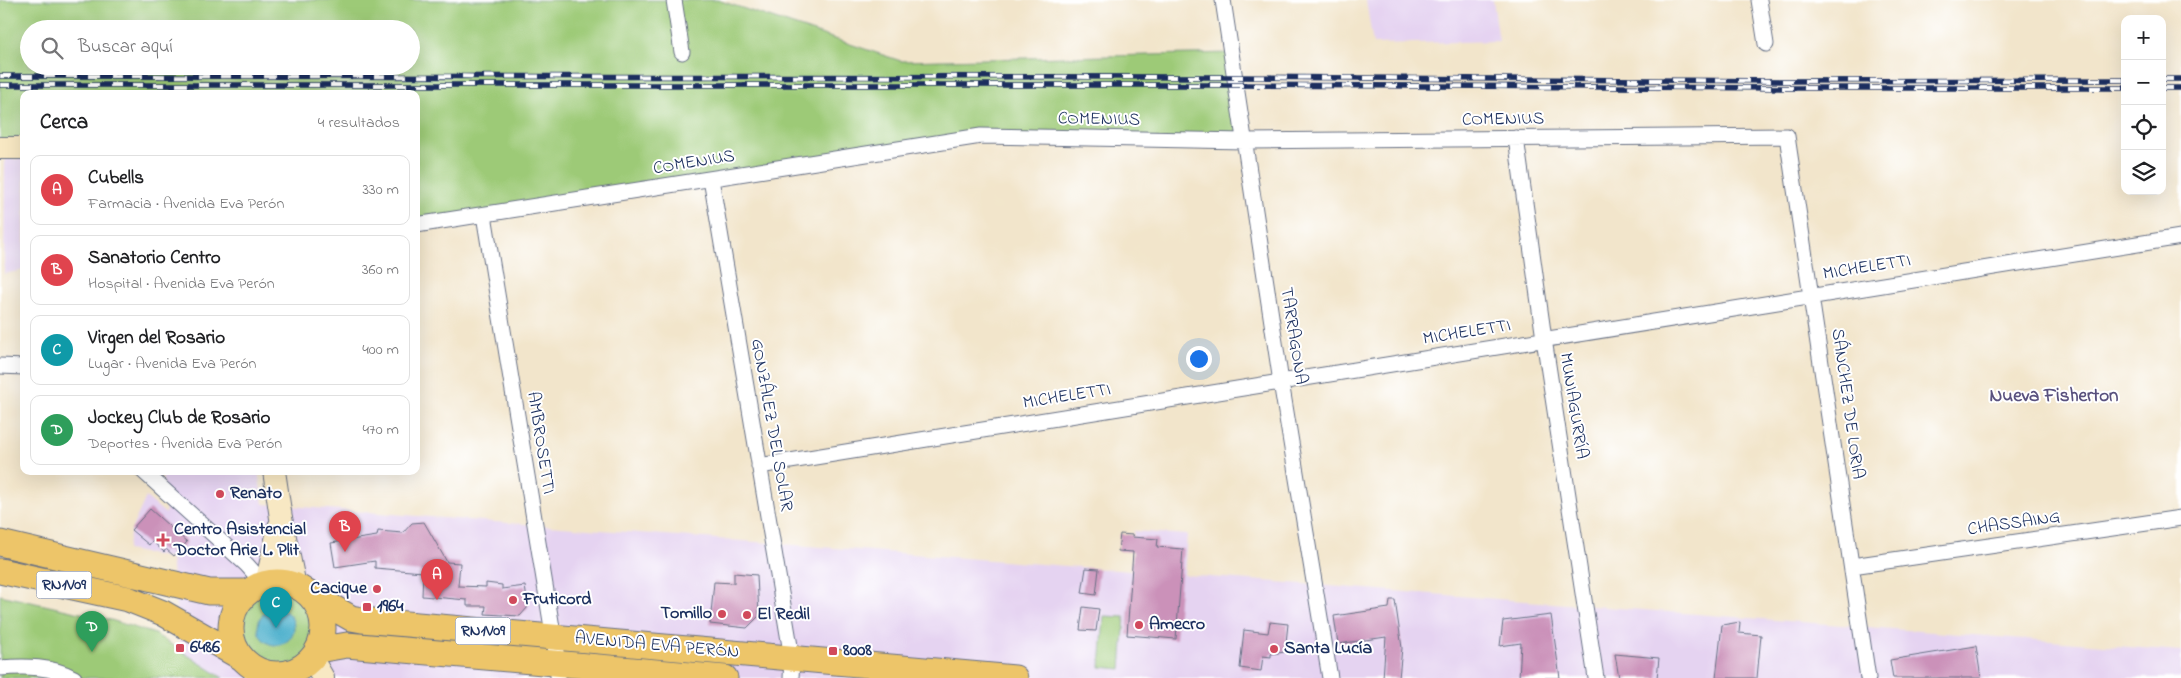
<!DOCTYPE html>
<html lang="es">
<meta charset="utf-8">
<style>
:root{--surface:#fff;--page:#f2f2f2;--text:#202124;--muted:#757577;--line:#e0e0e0;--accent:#7c3aed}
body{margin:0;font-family:"Indie Flower",sans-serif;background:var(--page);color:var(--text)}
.controls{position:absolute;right:15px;top:15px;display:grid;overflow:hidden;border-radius:10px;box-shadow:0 5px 20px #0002}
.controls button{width:45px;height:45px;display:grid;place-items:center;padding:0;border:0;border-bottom:1px solid var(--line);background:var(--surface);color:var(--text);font:25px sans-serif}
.you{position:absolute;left:1198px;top:358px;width:18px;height:18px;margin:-12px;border:4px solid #fff;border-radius:50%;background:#1a73e8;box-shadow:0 0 0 8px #1a73e833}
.badge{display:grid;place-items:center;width:32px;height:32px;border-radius:50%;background:var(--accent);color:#fff;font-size:16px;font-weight:700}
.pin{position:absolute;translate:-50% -41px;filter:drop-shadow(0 1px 2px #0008)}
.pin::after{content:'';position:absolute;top:26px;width:18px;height:15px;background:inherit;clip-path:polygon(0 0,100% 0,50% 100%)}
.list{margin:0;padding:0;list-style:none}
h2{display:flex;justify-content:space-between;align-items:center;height:65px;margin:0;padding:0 20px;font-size:21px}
h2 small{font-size:16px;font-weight:400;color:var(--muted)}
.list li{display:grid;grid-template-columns:32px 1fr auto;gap:15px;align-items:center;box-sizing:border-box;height:70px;margin:0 10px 10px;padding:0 10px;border:1px solid var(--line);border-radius:10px}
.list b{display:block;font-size:19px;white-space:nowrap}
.list p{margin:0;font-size:16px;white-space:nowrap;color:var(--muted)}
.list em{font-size:16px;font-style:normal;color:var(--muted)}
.icon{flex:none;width:28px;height:28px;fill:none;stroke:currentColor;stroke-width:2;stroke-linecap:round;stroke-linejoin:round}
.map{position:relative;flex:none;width:2181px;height:678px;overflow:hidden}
.search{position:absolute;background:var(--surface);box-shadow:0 5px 20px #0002;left:20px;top:20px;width:400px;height:55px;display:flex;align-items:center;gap:12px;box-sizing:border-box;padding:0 18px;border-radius:28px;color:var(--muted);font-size:19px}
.panel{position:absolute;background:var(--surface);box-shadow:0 5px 20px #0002;left:20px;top:90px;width:400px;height:385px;border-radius:10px}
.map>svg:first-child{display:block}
</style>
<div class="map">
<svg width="2181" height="678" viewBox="0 0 2181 678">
<rect width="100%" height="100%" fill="#fff"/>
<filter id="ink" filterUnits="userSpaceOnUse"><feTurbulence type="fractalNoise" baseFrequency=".02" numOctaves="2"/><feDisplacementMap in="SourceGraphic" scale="10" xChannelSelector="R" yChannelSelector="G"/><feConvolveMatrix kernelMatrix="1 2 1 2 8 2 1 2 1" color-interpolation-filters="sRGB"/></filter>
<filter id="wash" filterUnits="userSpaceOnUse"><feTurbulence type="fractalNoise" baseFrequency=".0096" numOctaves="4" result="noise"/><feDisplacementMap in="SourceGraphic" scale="20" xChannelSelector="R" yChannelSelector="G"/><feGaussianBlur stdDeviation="1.12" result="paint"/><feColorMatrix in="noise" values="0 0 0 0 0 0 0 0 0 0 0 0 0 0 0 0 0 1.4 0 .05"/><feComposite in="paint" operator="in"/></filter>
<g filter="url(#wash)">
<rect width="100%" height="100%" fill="#f2e5cb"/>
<path fill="#e5d3f1" d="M1366,0h127l6,41 -126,3z
M5,159h19v111l-20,4z
M162,471h96l5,33 868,67 3,-40 53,4 -3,40 997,76v27h-1970l-31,-30 -9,-90 -44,-8 4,-20 15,-33 20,17z"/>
<path fill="#9dca77" stroke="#5c7c6a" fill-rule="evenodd" d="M0,0h718l183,61 330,-8 13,88 -263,-5 -565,89v-131h-392v54h-24zM29,29h382v37h-382z
M232 628a45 45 0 1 1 90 0a45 45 0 1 1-90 0Z
M0,595l111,25 44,14 68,44h-223z
M1104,616l21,1 -4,52 -21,-2z"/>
<path fill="#4db0cc" stroke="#347095" d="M258 627a18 18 0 1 1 36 0a18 18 0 1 1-36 0Z"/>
<g id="blocks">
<path fill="#cb91b9" d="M150,509l37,33 -13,14 -8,-7 -2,3 -12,-11 -3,4 -18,-15z
M424,522l23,40 13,1 -2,23 28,1v-4l16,2v4l23,-3 3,21 -8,9 -35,-2 1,-8h-19v-6l-45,-4 1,-24 -48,-4v-7l-40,6 -4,-24 46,-7 1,-5 25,2 9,-10z
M1120,534l13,1 -1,2 26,2 -1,8 26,2 -7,90 -49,-4 6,-83 -15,-1z
M1086,568l13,1 -3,26 -14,-2z
M734,573l23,2 2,41 -12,12 -37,-4 4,-42 20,1z
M1390,600h5l7,48 -3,30h-16l3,-41 -48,7 -4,-28 55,-8z
M1083,607l16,2 -3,22 -16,-1z
M1551,615l9,63h-41l2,-35 -21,3 3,-25z
M1270,622l18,2 -3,28 -14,2v3l-8,-1 -2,15 -21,-3 4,-38 24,3z
M1740,622l-1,11 22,2 -4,43h-41l6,-53z
M1976,646l5,32h-88l-3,-18z
M1615,654l44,4 -2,20h-38z"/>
</g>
</g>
<g filter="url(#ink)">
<use href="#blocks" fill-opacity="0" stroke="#666f84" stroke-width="1"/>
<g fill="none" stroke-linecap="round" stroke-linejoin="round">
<defs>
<path id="street" d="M674,0l8,52
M1223,0l58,382 49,296
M1759,0l7,44
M1516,138l28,201 52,339
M711,179l81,479 -1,20
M484,215l74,449v14
M416,225l565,-89 263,5 543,-5 81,542
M0,366l24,1
M759,466l1422,-229
M143,471l104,94 17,19
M1852,566l329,-48
M0,668c25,-2 52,-2 74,10
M252,678l4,-8"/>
<path id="secondary" d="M0,148h24
M274,471l7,47 14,68
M266,584l13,-57
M312,659l11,19
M266,673l5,5"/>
<path id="primary" d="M0,543l209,49h39
M0,571l128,28 35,14 79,45
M231 628a46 46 0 1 1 92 0a46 46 0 1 1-92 0Z
M306,592l45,26 11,2 653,58
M318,650l29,-5 378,33"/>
</defs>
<use href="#street" stroke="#666f84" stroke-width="17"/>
<use href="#secondary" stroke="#666f84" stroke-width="24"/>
<use href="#primary" stroke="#666f84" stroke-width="27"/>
<use href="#street" stroke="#fff" stroke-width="15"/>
<use href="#secondary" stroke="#f8e8c3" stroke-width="22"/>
<use href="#primary" stroke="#edc569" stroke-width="25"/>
<defs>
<path id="rail" d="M0,76l1234,1 549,4 342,-1
M2162,79h19
M0,85h1236l549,3h340
M2162,88h19"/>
</defs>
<use href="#rail" stroke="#1b2f5e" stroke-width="5.5"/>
<use href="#rail" stroke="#fff" stroke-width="4" stroke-dasharray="11" stroke-linecap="butt"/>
</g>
</g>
<g fill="#d1495b" stroke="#fff" stroke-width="2">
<circle cx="220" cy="494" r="5"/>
<path d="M160.5 532.5h5v5h5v5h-5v5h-5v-5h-5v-5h5z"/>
<circle cx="377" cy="589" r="5"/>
<circle cx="513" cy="600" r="5"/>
<rect x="362" y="602" width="10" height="10" rx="2.5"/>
<circle cx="722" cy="614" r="5"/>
<circle cx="747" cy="615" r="5"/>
<circle cx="1139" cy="625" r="5"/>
<rect x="175" y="643" width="10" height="10" rx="2.5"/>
<circle cx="1274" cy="649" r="5"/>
<rect x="828" y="646" width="10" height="10" rx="2.5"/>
</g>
<g text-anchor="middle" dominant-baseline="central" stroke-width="4" stroke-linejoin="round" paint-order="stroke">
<g fill="#fff" stroke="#5f6d8e" stroke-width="1">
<rect x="36.5" y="571.5" width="55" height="27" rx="4"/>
<rect x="455.5" y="617.5" width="55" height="27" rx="4"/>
</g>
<g font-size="16" font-weight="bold" fill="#1b2f5e">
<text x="64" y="585">RN1V09</text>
<text x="483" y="631">RN1V09</text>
</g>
<g font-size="18" fill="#1b2f5e" stroke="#fff">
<text transform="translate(1099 120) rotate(1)">COMENIUS</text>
<text transform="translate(1503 120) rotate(-1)">COMENIUS</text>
<text transform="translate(694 163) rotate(-9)">COMENIUS</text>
<text transform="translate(1867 268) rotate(-9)">MICHELETTI</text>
<text transform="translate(1467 333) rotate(-9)">MICHELETTI</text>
<text transform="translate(1293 336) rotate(81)">TARRAGONA</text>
<text transform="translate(1067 397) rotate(-9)">MICHELETTI</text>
<text transform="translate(1847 404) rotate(82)">SÁNCHEZ DE LORIA</text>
<text transform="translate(1573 406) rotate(81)">MUNIAGURRÍA</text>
<text transform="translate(771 425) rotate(80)">GONZÁLEZ DEL SOLAR</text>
<text transform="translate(540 443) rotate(81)">AMBROSETTI</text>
<text transform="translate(2014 524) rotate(-8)">CHASSAING</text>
<text transform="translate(657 646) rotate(5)">AVENIDA EVA PERÓN</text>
</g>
<g font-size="18" font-weight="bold" fill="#1b2f5e" stroke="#fff" text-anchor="start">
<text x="230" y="494">Renato</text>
<text x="174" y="530">Centro Asistencial<tspan x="174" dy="21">Doctor Arie L. Plit</tspan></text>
<text x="367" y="589" text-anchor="end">Cacique</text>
<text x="523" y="600">Fruticord</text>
<text x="377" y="607">1964</text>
<text x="712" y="614" text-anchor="end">Tomillo</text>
<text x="757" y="615">El Redil</text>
<text x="1149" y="625">Amecro</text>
<text x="190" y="648">6486</text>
<text x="1284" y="649">Santa Lucía</text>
<text x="843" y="651">8008</text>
</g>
<g font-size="19" font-weight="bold" fill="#59517e" stroke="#fff">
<text x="2054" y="396">Nueva Fisherton</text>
</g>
</g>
</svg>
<div class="controls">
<button>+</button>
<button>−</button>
<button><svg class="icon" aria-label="locate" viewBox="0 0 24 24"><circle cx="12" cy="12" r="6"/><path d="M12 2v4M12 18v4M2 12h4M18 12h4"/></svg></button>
<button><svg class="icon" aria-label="layers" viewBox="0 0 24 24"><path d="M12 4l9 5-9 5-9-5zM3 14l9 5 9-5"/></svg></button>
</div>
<div class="you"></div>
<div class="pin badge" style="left:437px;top:600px;background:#e0444e">A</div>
<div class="pin badge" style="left:345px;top:552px;background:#e0444e">B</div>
<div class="pin badge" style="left:276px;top:628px;background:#0f9aa8">C</div>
<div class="pin badge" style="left:92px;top:652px;background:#2e9e5b">D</div>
<div class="search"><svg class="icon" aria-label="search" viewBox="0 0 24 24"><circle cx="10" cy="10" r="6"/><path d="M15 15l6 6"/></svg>Buscar aquí</div>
<section class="panel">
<h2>Cerca<small>4 resultados</small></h2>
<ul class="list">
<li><span class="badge" style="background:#e0444e">A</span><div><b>Cubells</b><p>Farmacia · Avenida Eva Perón</p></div><em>330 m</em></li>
<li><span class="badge" style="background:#e0444e">B</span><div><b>Sanatorio Centro</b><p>Hospital · Avenida Eva Perón</p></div><em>360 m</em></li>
<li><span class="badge" style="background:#0f9aa8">C</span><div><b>Virgen del Rosario</b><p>Lugar · Avenida Eva Perón</p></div><em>400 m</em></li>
<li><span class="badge" style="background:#2e9e5b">D</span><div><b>Jockey Club de Rosario</b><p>Deportes · Avenida Eva Perón</p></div><em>470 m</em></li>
</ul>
</section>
</div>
